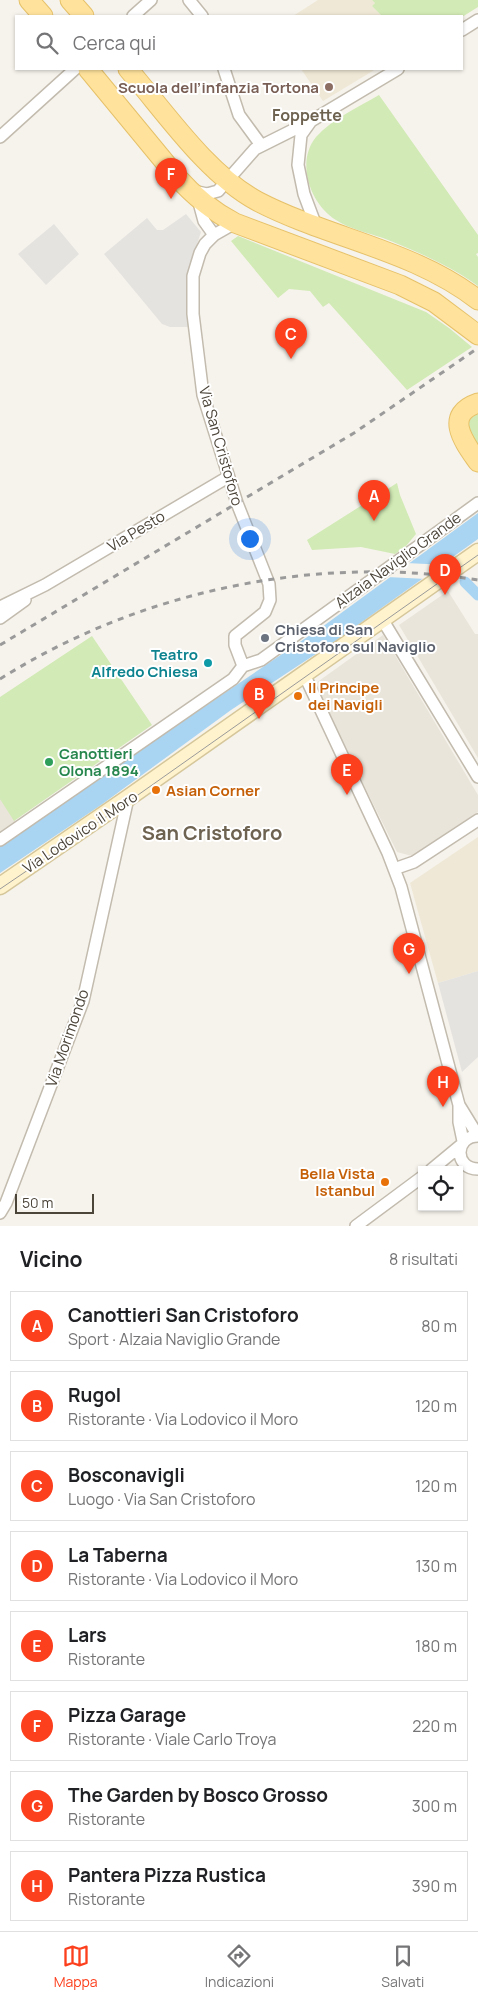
<!DOCTYPE html>
<html lang="it">
<meta charset="utf-8">
<style>
:root{--surface:#fff;--page:#f2f2f2;--text:#202124;--muted:#757577;--line:#e0e0e0;--accent:#fc3f1d}
body{margin:0;font-family:Manrope,sans-serif;background:var(--page);color:var(--text)}
.controls{position:absolute;right:15px;bottom:15px;display:grid;overflow:hidden;border-radius:0px;box-shadow:0 1px 4px #0004}
.controls button{width:45px;height:45px;display:grid;place-items:center;padding:0;border:0;border-bottom:1px solid var(--line);background:var(--surface);color:var(--text);font:25px sans-serif}
.scale{position:absolute;left:15px;bottom:12px;width:79px;box-sizing:border-box;padding-left:5px;border:2px solid #4b4439;border-top:0;font-size:14px;line-height:18px;white-space:nowrap;color:#4b4439;-webkit-text-stroke:4px #fff;paint-order:stroke}
.you{position:absolute;left:249px;top:538px;width:18px;height:18px;margin:-12px;border:4px solid #fff;border-radius:50%;background:#1a73e8;box-shadow:0 0 0 8px #1a73e833}
.badge{display:grid;place-items:center;width:32px;height:32px;border-radius:50%;background:var(--accent);color:#fff;font-size:16px;font-weight:700}
.pin{position:absolute;translate:-50% -41px;filter:drop-shadow(0 1px 2px #0008)}
.pin::after{content:'';position:absolute;top:26px;width:18px;height:15px;background:inherit;clip-path:polygon(0 0,100% 0,50% 100%)}
.list{margin:0;padding:0;list-style:none}
h2{display:flex;justify-content:space-between;align-items:center;height:65px;margin:0;padding:0 20px;font-size:21px}
h2 small{font-size:16px;font-weight:400;color:var(--muted)}
.list li{display:grid;grid-template-columns:32px 1fr auto;gap:15px;align-items:center;box-sizing:border-box;height:70px;margin:0 10px 10px;padding:0 10px;border:1px solid var(--line);border-radius:0px}
.list b{display:block;font-size:19px;white-space:nowrap}
.list p{margin:0;font-size:16px;white-space:nowrap;color:var(--muted)}
.list em{font-size:16px;font-style:normal;color:var(--muted)}
.icon{flex:none;width:28px;height:28px;fill:none;stroke:currentColor;stroke-width:2;stroke-linecap:round;stroke-linejoin:round}
.map{position:relative;flex:none;width:478px;height:1226px;overflow:hidden}
.search{position:absolute;background:var(--surface);box-shadow:0 1px 4px #0004;left:15px;right:15px;top:15px;height:55px;display:flex;align-items:center;gap:12px;box-sizing:border-box;padding:0 18px;border-radius:0px;color:var(--muted);font-size:19px}
.sheet{height:705px;background:var(--surface)}
nav{display:flex;justify-content:space-around;align-items:center;box-sizing:border-box;height:70px;border-top:1px solid var(--line);background:var(--surface);font-size:14px;color:var(--muted)}
nav a{display:grid;justify-items:center;gap:2px}
nav .on{color:var(--accent)}
.map>svg:first-child{display:block}
</style>
<div class="map">
<svg width="478" height="1226" viewBox="0 0 478 1226">
<rect width="100%" height="100%" fill="#f6f3ec"/>
<path fill="#eae5da" d="M448,591l27,43h3v124l-79,-133z
M383,635l95,160v17l-66,44 -15,-4 -54,-109 -27,-60z
M0,798l17,25 -17,13z"/>
<path fill="#efe8d6" d="M318,0h54l3,3 -3,3 10,10h-89z
M301,69h75l-53,32z
M478,837v134l-40,12 -28,-100z"/>
<path fill="#d2eab5" d="M372,0h106v7l-16,10 -80,-1 -10,-10 3,-3z
M379,95l99,140v18l-2,1 2,3v29c-29,-21 -62,-35 -95,-48 -15,-5 -33,-9 -47,-18 -25,-15 -41,-57 -20,-83 16,-18 43,-30 63,-42z
M238,236l188,76 23,16 23,19 -65,43 -78,-87 -6,4 -13,-16 -21,-2 -11,9 -47,-57z
M478,413v36l-12,-19 2,-10z
M397,483l3,12 16,39 -10,12 -11,8 -34,-7 -49,3 -5,-10z
M92,636l60,89 -138,96 -14,-22v-102z"/>
<path fill="#e5e3e0" d="M186,214l15,18 -10,31 -3,18v46h-18l-8,-3 -58,-70 43,-36 10,12h6z
M54,224l25,30 -33,31 -28,-31z
M478,971v86l-16,15 -24,-89z"/>
<path fill="#a9d4f2" d="M478,513v26l-144,103 -103,68 -130,95 -101,68v-26l89,-62 233,-158z"/>
<path fill="#f6f3ec" d="M406,563l41,2 -21,14 -39,-2z"/>
<g fill="none" stroke-linecap="round" stroke-linejoin="round">
<path stroke="#a9d4f2" stroke-width="11" d="M465,582l13,13"/>
<defs>
<path id="street" d="M189,0l13,16
M133,16l18,-16
M462,30l16,-10
M224,69l15,46 22,30
M311,121l-10,14 -3,30 6,29 12,32
M0,137l75,-68
M193,191l14,3 11,-3 37,-42 56,-28 87,-52
M198,199l6,22 10,14
M235,223l-21,12 -9,9 -5,9 -7,23v38l10,81 34,108 32,81 1,16 -5,12 -30,24v9l8,21
M0,607l45,-22 183,-108
M0,618l25,-18
M382,619l96,158
M304,674l84,179 13,34 58,218v17l4,19
M0,840l233,-161 10,-13 18,-6 217,-157
M394,869l20,-7 64,-42
M459,1105l19,31
M478,1136c-24,0 -24,33 0,33
M431,1170l29,-24
M0,1213l6,-10 77,-202 45,-203
M356,1226l66,-49"/>
<path id="secondary" d="M0,886l128,-88 350,-246"/>
<path id="primary" d="M29,0l14,16
M70,0l14,16
M88,69l89,108c17,19 35,34 58,46l165,62 34,17 44,33
M128,69c37,43 79,105 129,132 71,37 157,49 221,99
M478,403c-35,12 -14,39 0,59"/>
</defs>
<use href="#street" stroke="#c2bbae" stroke-width="14"/>
<use href="#secondary" stroke="#d6c79b" stroke-width="19"/>
<use href="#primary" stroke="#e6c16a" stroke-width="21"/>
<use href="#street" stroke="#fff" stroke-width="11"/>
<use href="#secondary" stroke="#fff3cd" stroke-width="16"/>
<use href="#primary" stroke="#ffe39c" stroke-width="19"/>
<path stroke="#9a9a9a" stroke-width="1" d="M0,889l128,-87 350,-247"/>
<path stroke="#9a9a9a" stroke-width="3" stroke-dasharray="6 6" stroke-linecap="butt" d="M0,645l354,-212 124,-85
M0,679c140,-88 314,-125 478,-99"/>
</g>
<circle fill="#8d6e63" stroke="#fff" stroke-width="2" cx="329" cy="87" r="5"/>
<circle fill="#6b7280" stroke="#fff" stroke-width="2" cx="265" cy="638" r="5"/>
<circle fill="#0f9aa8" stroke="#fff" stroke-width="2" cx="208" cy="663" r="5"/>
<g fill="#e8710a" stroke="#fff" stroke-width="2">
<circle cx="298" cy="696" r="5"/>
<circle cx="156" cy="790" r="5"/>
<circle cx="385" cy="1182" r="5"/>
</g>
<circle fill="#2e9e5b" stroke="#fff" stroke-width="2" cx="49" cy="762" r="5"/>
<g text-anchor="middle" dominant-baseline="central" stroke-width="4" stroke-linejoin="round" paint-order="stroke">
<g font-size="15" font-weight="bold" fill="#785e54" stroke="#fff" text-anchor="end">
<text x="319" y="87">Scuola dell’infanzia Tortona</text>
</g>
<g font-size="15" fill="#4b4439" stroke="#fff">
<text transform="translate(221 446) rotate(74)">Via San Cristoforo</text>
<text transform="translate(136 531) rotate(-31)">Via Pesto</text>
<text transform="translate(398 560) rotate(-36)">Alzaia Naviglio Grande</text>
<text transform="translate(80 832) rotate(-34)">Via Lodovico il Moro</text>
<text transform="translate(67 1038) rotate(-71)">Via Morimondo</text>
</g>
<g font-size="15" font-weight="bold" fill="#5b616d" stroke="#fff" text-anchor="start">
<text x="275" y="629">Chiesa di San<tspan x="275" dy="17">Cristoforo sul Naviglio</tspan></text>
</g>
<g font-size="15" font-weight="bold" fill="#0d838f" stroke="#fff" text-anchor="end">
<text x="198" y="654">Teatro<tspan x="198" dy="17">Alfredo Chiesa</tspan></text>
</g>
<g font-size="15" font-weight="bold" fill="#c56008" stroke="#fff" text-anchor="start">
<text x="308" y="687">II Principe<tspan x="308" dy="17">dei Navigli</tspan></text>
<text x="166" y="790">Asian Corner</text>
<text x="375" y="1173" text-anchor="end">Bella Vista<tspan x="375" dy="17">Istanbul</tspan></text>
</g>
<g font-size="15" font-weight="bold" fill="#27864d" stroke="#fff" text-anchor="start">
<text x="59" y="753">Canottieri<tspan x="59" dy="17">Olona 1894</tspan></text>
</g>
<g font-size="16" font-weight="bold" fill="#6e6250" stroke="#fff">
<text x="307" y="115">Foppette</text>
</g>
<g font-size="20" font-weight="bold" fill="#6e6250" stroke="#fff">
<text x="212" y="832">San Cristoforo</text>
</g>
</g>
</svg>
<div class="controls">
<button><svg class="icon" aria-label="locate" viewBox="0 0 24 24"><circle cx="12" cy="12" r="6"/><path d="M12 2v4M12 18v4M2 12h4M18 12h4"/></svg></button>
</div>
<div class="scale">50 m</div>
<div class="you"></div>
<div class="pin badge" style="left:374px;top:521px">A</div>
<div class="pin badge" style="left:259px;top:719px">B</div>
<div class="pin badge" style="left:291px;top:359px">C</div>
<div class="pin badge" style="left:445px;top:595px">D</div>
<div class="pin badge" style="left:347px;top:795px">E</div>
<div class="pin badge" style="left:171px;top:199px">F</div>
<div class="pin badge" style="left:409px;top:974px">G</div>
<div class="pin badge" style="left:443px;top:1107px">H</div>
<div class="search"><svg class="icon" aria-label="search" viewBox="0 0 24 24"><circle cx="10" cy="10" r="6"/><path d="M15 15l6 6"/></svg>Cerca qui</div>
</div>
<section class="sheet">
<h2>Vicino<small>8 risultati</small></h2>
<ul class="list">
<li><span class="badge">A</span><div><b>Canottieri San Cristoforo</b><p>Sport · Alzaia Naviglio Grande</p></div><em>80 m</em></li>
<li><span class="badge">B</span><div><b>Rugol</b><p>Ristorante · Via Lodovico il Moro</p></div><em>120 m</em></li>
<li><span class="badge">C</span><div><b>Bosconavigli</b><p>Luogo · Via San Cristoforo</p></div><em>120 m</em></li>
<li><span class="badge">D</span><div><b>La Taberna</b><p>Ristorante · Via Lodovico il Moro</p></div><em>130 m</em></li>
<li><span class="badge">E</span><div><b>Lars</b><p>Ristorante</p></div><em>180 m</em></li>
<li><span class="badge">F</span><div><b>Pizza Garage</b><p>Ristorante · Viale Carlo Troya</p></div><em>220 m</em></li>
<li><span class="badge">G</span><div><b>The Garden by Bosco Grosso</b><p>Ristorante</p></div><em>300 m</em></li>
<li><span class="badge">H</span><div><b>Pantera Pizza Rustica</b><p>Ristorante</p></div><em>390 m</em></li>
</ul>
</section>
<nav>
<a class="on"><svg class="icon" aria-label="map" viewBox="0 0 24 24"><path d="M3 6l6-2 6 2 6-2v14l-6 2-6-2-6 2zM9 4v14M15 6v14"/></svg>Mappa</a>
<a><svg class="icon" aria-label="directions" viewBox="0 0 24 24"><path d="M12 3l9 9-9 9-9-9zM9 14v-3h6M13 9l2 2-2 2"/></svg>Indicazioni</a>
<a><svg class="icon" aria-label="saved" viewBox="0 0 24 24"><path d="M7 4h10v16l-5-4-5 4z"/></svg>Salvati</a>
</nav>
